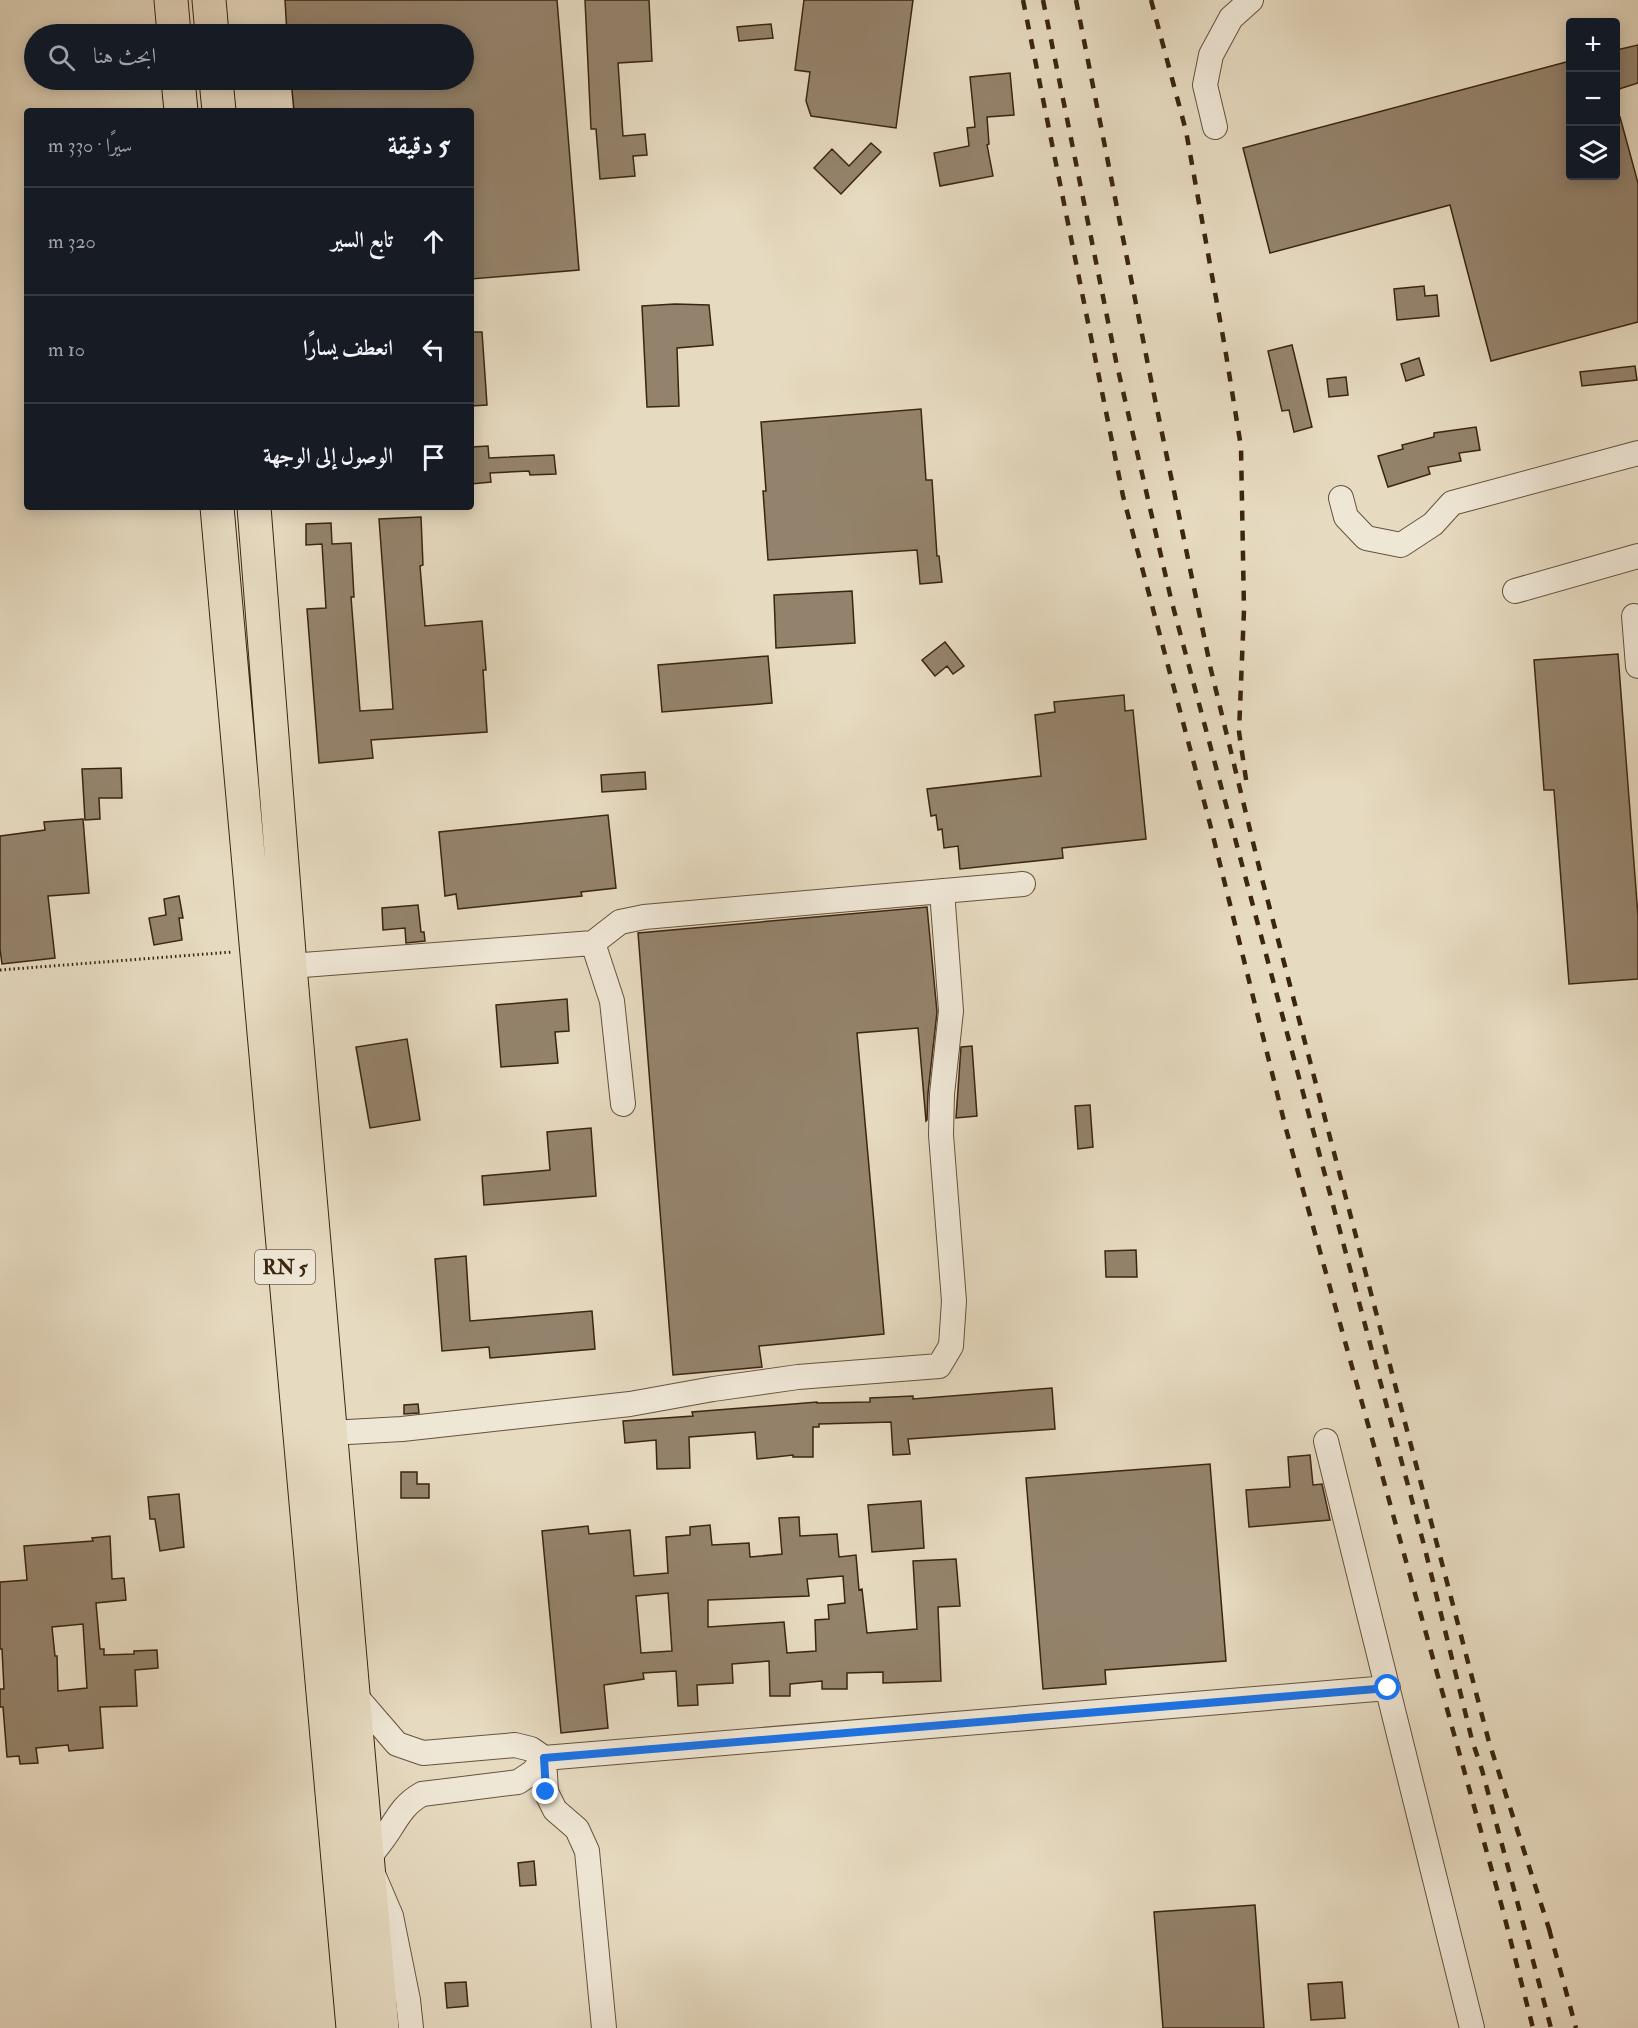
<!DOCTYPE html>
<html lang="ar">
<meta charset="utf-8">
<style>
:root{--surface:#171b24;--page:#242831;--text:#f1f3f6;--muted:#9ea1a6;--line:#363941}
body{margin:0;font-family:"IM FELL Double Pica",Amiri,serif;background:var(--page);color:var(--text);direction:rtl}
.controls{position:absolute;right:18px;top:18px;display:grid;overflow:hidden;border-radius:6px;box-shadow:0 3px 15px #0003}
.controls button{width:54px;height:54px;display:grid;place-items:center;padding:0;border:0;border-bottom:2px solid var(--line);background:var(--surface);color:var(--text);font:30px sans-serif}
.stop{position:absolute;width:18px;height:18px;margin:-14px;border:4px solid #1a73e8;border-radius:50%;background:#fff}
.stop.end{background:#1a73e8;border-color:#fff;box-shadow:0 2px 6px #0008}
.list{margin:0;padding:0;list-style:none}
h2{display:flex;justify-content:space-between;align-items:center;height:78px;margin:0;padding:0 24px;font-size:26px}
h2 small{font-size:20px;font-weight:400;color:var(--muted)}
.list li{display:grid;grid-template-columns:39px 1fr auto;gap:18px;align-items:center;box-sizing:border-box;height:108px;padding:0 24px;border-top:2px solid var(--line)}
.list b{display:block;font-size:22px;white-space:nowrap}
.list em{font-size:20px;font-style:normal;color:var(--muted)}
.icon{flex:none;width:33px;height:33px;fill:none;stroke:currentColor;stroke-width:2;stroke-linecap:round;stroke-linejoin:round}
.map{position:relative;flex:none;width:1638px;height:2028px;overflow:hidden;direction:ltr}
.search{position:absolute;background:var(--surface);box-shadow:0 3px 15px #0003;left:24px;top:24px;width:450px;height:66px;display:flex;align-items:center;gap:15px;box-sizing:border-box;padding:0 21px;border-radius:33px;color:var(--muted);font-size:22px}
.panel{position:absolute;background:var(--surface);box-shadow:0 3px 15px #0003;left:24px;top:108px;width:450px;height:402px;border-radius:6px;direction:rtl}
.map>svg:first-child{display:block}
</style>
<div class="map">
<svg width="1638" height="2028" viewBox="0 0 1638 2028">
<rect width="100%" height="100%" fill="#e6dac0"/>
<filter id="stains"><feTurbulence type="fractalNoise" baseFrequency=".00333" numOctaves="4"/><feColorMatrix values="0 0 0 0 .2 0 0 0 0 .09 0 0 0 0 .02 0 0 0 .5 -.17"/></filter>
<radialGradient id="worn" r=".72"><stop offset=".6" stop-color="#630" stop-opacity="0"/><stop offset="1" stop-color="#630" stop-opacity=".3"/></radialGradient>
<path fill="#94836c" stroke="#3b2511" stroke-width="1.5" fill-rule="evenodd" d="M285,0h272l22,270 -108,9v-168h-177l-3,-31h173v-46h-177z
M585,0h64l3,61 -34,2 5,73 22,-2 2,21 -14,1 2,20 -35,3 -4,-50h-5z
M804,0h109l-17,128 -85,-12 -5,-15 4,-29 -15,-2z
M771,24l2,14 -34,3 -2,-14z
M1638,45v38l-22,7v-40z
M1570,61v115h46v-58l4,-1 18,66v139l-147,39 -41,-156 -180,48 -27,-105z
M1010,73l4,42 -27,2 2,27 -2,1 6,31 -53,10 -6,-33 35,-7 -2,-18 8,-1 -5,-50z
M871,143l10,9 -40,42 -27,-26 18,-19 17,17z
M1424,286l1,10 12,-1 2,21 -42,4 -3,-31z
M675,304l34,1 4,40 -36,3 2,58 -32,1 -5,-101z
M471,332h11l5,73 -16,1z
M1292,345l20,82 -18,5 -5,-22 -7,1 -14,-60z
M1419,358l5,17 -18,6 -5,-17z
M1635,366l2,14 -55,6 -2,-14z
M1346,377l2,18 -19,2 -2,-18z
M921,409l5,71h6l5,76h2l3,26 -22,2 -3,-34 -149,10 -5,-69h3l-5,-69z
M1476,427l4,23 -21,3 2,8 -33,6 2,7 -42,13 -10,-31 25,-7 -1,-4 32,-8v-4z
M488,446l1,12 65,-3 2,19 -26,1 -1,-4 -39,2 1,9 -20,2v-37z
M421,517l2,48 -3,1 5,60 57,-5 4,49h-3l4,62 -116,8 2,18 -54,5 -12,-154 19,-1 -4,-64 -16,1v-21l25,-1 1,21 19,-1 3,54h-3l9,114 33,-2 -14,-190z
M852,591l3,52 -79,5 -2,-53z
M945,642l19,24 -11,8 -6,-8 -12,10 -13,-16z
M1618,654l20,262v63l-69,5 -15,-194h-10l-10,-130z
M768,656l4,47 -110,9 -4,-47z
M1124,695l1,16 8,-1 13,129 -84,9 1,10 -103,11 -2,-23 -14,2 -2,-19 -4,1 -2,-15 -5,1 -4,-27 114,-13 -6,-61 20,-3 -1,-10z
M121,768l1,30h-23l1,21 -15,1 -3,-51z
M645,772l1,17 -44,3 -1,-17z
M608,815l8,73 -35,4 1,4 -124,13 -2,-15 -11,2 -6,-64z
M83,819l6,74 -41,3 7,62 -53,6 -2,-15v-113l45,-6 -1,-8z
M179,896l4,22h-4l3,22 -28,5 -5,-27 17,-3 -2,-16z
M418,905l3,27h3l1,9 -19,2 -1,-15 -22,2 -1,-22z
M927,907l10,105 -9,81 -1,27 -1,1 -8,-93 -61,5 27,301 -125,12 3,21 -89,8 -35,-442z
M567,999l2,32 -14,1 3,31 -57,4 -5,-62z
M407,1039l13,81 -50,8 -14,-81z
M972,1046l5,70 -21,2 5,-71z
M1090,1105l3,42 -15,2 -3,-43z
M591,1128l5,68 -112,9 -2,-29 68,-6 -3,-38z
M1136,1250l1,27h-31l-1,-26z
M466,1256l4,65 122,-10 3,38 -105,9 -1,-11 -47,4 -7,-92z
M1052,1388l3,41 -147,10 2,15 -17,1 -2,-33 -72,2v3h-6v30h-20v-2l-36,4 -2,-27 -66,5 1,31 -33,1 -1,-29 -31,3 -2,-22 70,-5 -1,-4 125,-10v1l53,-1v-4l43,-2v3z
M418,1404l1,9 -15,1v-9z
M1310,1455l3,30 9,-1 8,36 -81,7 -3,-37 44,-3 -2,-30z
M1210,1464l16,197 -121,9 1,14 -63,5 -17,-211z
M401,1472h16v12h12v14h-28z
M179,1494l5,53 -24,4 -5,-32h-5l-2,-22z
M921,1501l3,47 -52,4 -4,-47z
M799,1517l1,19 37,-2 2,23 17,-2 3,35 3,-1 5,44 50,-4 -4,-68 43,-2 4,47 -22,1 3,74 -58,2v-11l-36,1v16h-25v-8l-32,3v12h-20l-1,-35 -37,3 1,19 -36,2 1,20 -20,1 -2,-35 -33,2 1,6 -40,6 4,43 -47,5 -19,-202 46,-5 1,8 41,-4 4,46 34,-3 -2,-36 24,-2v-8l20,-2 2,20 37,-2 1,14 32,-3 -3,-36zM843,1576l2,27 -17,2 1,14 -14,1 1,31 -29,2 -3,-31 -76,5v-27l101,-4 -2,-17zM668,1593l4,58 -31,2 -5,-57z
M110,1536l2,43 12,-1 2,22 -30,3 4,46h4v6l30,-1v-3l23,-1 1,18 -23,2 2,36 -37,1 3,41 -34,3 -1,-6 -32,3 2,15 -18,1 -1,-8 -12,1 -4,-50h-3v-18h4l-2,-40h-2v-67l27,-2 -3,-34 69,-5 -1,-3zM83,1624l4,64 -29,3 -1,-35h-2l-3,-29z
M534,1861l2,24 -16,1 -2,-23z
M1255,1905l9,123h-101l-9,-116z
M466,1982l2,24 -21,2 -2,-25z
M1342,1982l3,36 -34,2 -3,-36z"/>
<g fill="none" stroke-linecap="round" stroke-linejoin="round">
<defs>
<path id="minor" d="M1215,127l-10,-42 6,-30 20,-37 20,-18
M1341,498l5,19 20,21 35,7 32,-21 19,-21 186,-50
M1515,591l123,-35
M1634,616l4,50
M593,943l19,58 11,103
M290,966l303,-23 27,-21 24,-5 379,-33
M330,1433l72,-4 228,-25 83,-15 85,-12 141,-11 12,-20 3,-45 -13,-166 1,-41 9,-83 -9,-120
M1326,1441l146,587
M353,1693l44,51 26,9 92,-8 16,4 13,9 844,-70
M544,1758l2,34 9,18 22,19 10,22 17,177
M411,2028l-3,-28 -17,-84 -24,-56c8,-10 16,-20 23,-31 10,-16 16,-26 32,-35l96,-12 15,-10 11,-14"/>
<path id="highway" d="M171,0l3,34
M209,0l3,34
M178,80l3,31
M216,80l3,31
M217,507l136,1521
M254,507l36,459 92,1062"/>
</defs>
<use href="#minor" stroke="#66523d" stroke-width="26"/>
<use href="#highway" stroke="#3b2511" stroke-width="35"/>
<path stroke="#3b2511" stroke-width="3" stroke-dasharray="1.5 3" stroke-linecap="butt" d="M0,970l232,-18"/>
<use href="#minor" stroke="#efe7d6" stroke-width="24"/>
<use href="#highway" stroke="#e6dac0" stroke-width="33"/>
<path stroke="#3b2511" stroke-width="4.5" stroke-dasharray="10 10" stroke-linecap="butt" d="M1023,0l100,496 87,328 76,305 216,778 31,121
M1043,0l73,361 55,238 254,950 47,191 10,30 69,258
M1076,0l75,380 60,290 50,205 228,867 63,196
M1151,0l35,131 39,217 16,99 3,163 -5,122 8,54
M1549,1929l27,99"/>
</g>
<g fill="none" stroke-linecap="round" stroke-linejoin="round">
<path stroke="#1a73e8" stroke-width="8" d="M546,1792l-2,-34 844,-70"/>
</g>
<g text-anchor="middle" dominant-baseline="central" stroke-width="6" stroke-linejoin="round" paint-order="stroke">
<rect fill="#efe7d6" stroke="#715f4c" stroke-width="1.5" x="255" y="1250" width="60" height="34" rx="4.5"/>
<g font-size="20" font-weight="bold" fill="#3b2511">
<text x="285" y="1267">RN 5</text>
</g>
</g>
<rect width="100%" height="100%" filter="url(#stains)"/>
<rect width="100%" height="100%" fill="url(#worn)"/>
</svg>
<div class="controls">
<button>+</button>
<button>−</button>
<button><svg class="icon" aria-label="layers" viewBox="0 0 24 24"><path d="M12 4l9 5-9 5-9-5zM3 14l9 5 9-5"/></svg></button>
</div>
<div class="stop" style="left:1388px;top:1688px"></div>
<div class="stop end" style="left:546px;top:1792px"></div>
<div class="search"><svg class="icon" aria-label="search" viewBox="0 0 24 24"><circle cx="10" cy="10" r="6"/><path d="M15 15l6 6"/></svg>ابحث هنا</div>
<section class="panel">
<h2>5 دقيقة<small>سيرًا · 330 m</small></h2>
<ul class="list">
<li><svg class="icon" aria-label="ahead" viewBox="0 0 24 24"><path d="M12 20V5M6 11l6-6 6 6"/></svg><div><b>تابع السير</b></div><em>320 m</em></li>
<li><svg class="icon" aria-label="left" viewBox="0 0 24 24"><path d="M17 20v-9H6M10 6l-5 5 5 5"/></svg><div><b>انعطف يسارًا</b></div><em>10 m</em></li>
<li><svg class="icon" aria-label="arrive" viewBox="0 0 24 24"><path d="M6 21V4h12l-3 4 3 4H6"/></svg><div><b>الوصول إلى الوجهة</b></div></li>
</ul>
</section>
</div>
